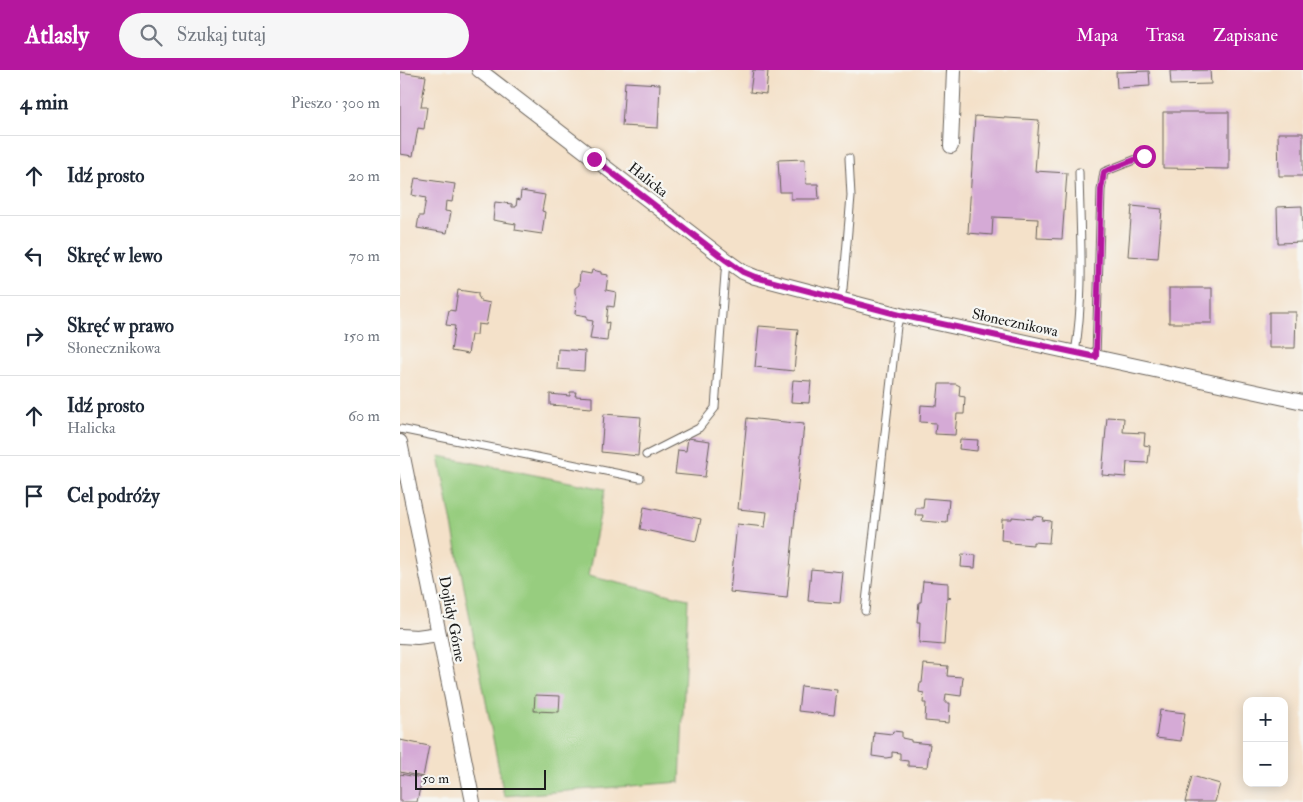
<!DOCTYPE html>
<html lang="pl">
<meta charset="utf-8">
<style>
:root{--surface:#fff;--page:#f6f6f7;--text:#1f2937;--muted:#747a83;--line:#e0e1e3;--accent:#b5179e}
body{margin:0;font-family:"IM FELL Double Pica",serif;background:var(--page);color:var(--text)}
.controls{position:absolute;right:15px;bottom:15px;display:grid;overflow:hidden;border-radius:10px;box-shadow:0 2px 12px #0003}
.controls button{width:45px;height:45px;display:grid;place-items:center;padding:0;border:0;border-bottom:1px solid var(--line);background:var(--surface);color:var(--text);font:25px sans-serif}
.scale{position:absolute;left:15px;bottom:12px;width:131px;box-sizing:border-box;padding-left:5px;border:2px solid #1c1c1c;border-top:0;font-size:14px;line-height:18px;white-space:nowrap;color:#1c1c1c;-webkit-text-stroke:4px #f6f6f2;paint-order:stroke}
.stop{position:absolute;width:15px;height:15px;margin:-11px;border:4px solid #b5179e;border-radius:50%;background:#fff}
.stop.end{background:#b5179e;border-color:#fff;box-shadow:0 1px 5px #0008}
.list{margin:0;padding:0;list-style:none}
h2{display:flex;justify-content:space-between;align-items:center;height:65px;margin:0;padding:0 20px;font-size:21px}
h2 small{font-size:16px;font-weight:400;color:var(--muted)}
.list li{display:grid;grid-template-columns:32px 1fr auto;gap:15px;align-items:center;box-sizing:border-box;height:80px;padding:0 20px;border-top:1px solid var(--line)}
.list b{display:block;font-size:19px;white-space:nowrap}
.list p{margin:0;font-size:16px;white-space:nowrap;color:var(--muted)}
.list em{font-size:16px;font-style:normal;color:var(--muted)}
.icon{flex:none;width:28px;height:28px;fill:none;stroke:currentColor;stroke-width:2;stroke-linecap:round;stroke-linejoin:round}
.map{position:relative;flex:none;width:903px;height:732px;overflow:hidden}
header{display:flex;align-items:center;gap:30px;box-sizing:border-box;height:70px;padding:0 25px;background:var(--accent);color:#fff}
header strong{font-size:24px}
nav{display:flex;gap:28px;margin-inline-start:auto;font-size:18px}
.search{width:350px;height:45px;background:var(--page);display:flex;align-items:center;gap:12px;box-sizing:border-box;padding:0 18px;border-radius:28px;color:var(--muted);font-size:19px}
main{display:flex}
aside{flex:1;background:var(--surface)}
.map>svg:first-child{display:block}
</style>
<header>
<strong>Atlasly</strong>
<div class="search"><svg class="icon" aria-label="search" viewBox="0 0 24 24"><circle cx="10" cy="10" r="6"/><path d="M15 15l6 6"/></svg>Szukaj tutaj</div>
<nav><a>Mapa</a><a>Trasa</a><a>Zapisane</a></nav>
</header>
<main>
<aside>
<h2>4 min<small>Pieszo · 300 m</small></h2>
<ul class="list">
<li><svg class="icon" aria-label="ahead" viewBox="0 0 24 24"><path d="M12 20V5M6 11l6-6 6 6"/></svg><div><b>Idź prosto</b></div><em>20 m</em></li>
<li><svg class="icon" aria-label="left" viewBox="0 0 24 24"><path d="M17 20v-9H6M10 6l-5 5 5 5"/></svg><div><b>Skręć w lewo</b></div><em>70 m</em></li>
<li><svg class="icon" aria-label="right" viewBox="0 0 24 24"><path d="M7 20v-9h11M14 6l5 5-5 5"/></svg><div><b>Skręć w prawo</b><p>Słonecznikowa</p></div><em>150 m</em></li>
<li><svg class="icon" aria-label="ahead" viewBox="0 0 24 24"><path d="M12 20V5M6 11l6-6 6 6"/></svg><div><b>Idź prosto</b><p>Halicka</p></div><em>60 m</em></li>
<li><svg class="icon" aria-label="arrive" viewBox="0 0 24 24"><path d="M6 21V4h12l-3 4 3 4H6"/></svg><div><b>Cel podróży</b></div></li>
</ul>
</aside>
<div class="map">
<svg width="903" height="732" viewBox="0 0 903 732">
<rect width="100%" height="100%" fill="#f6f6f2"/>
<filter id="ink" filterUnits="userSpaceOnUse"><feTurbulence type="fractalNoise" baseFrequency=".02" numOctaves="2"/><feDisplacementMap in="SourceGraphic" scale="10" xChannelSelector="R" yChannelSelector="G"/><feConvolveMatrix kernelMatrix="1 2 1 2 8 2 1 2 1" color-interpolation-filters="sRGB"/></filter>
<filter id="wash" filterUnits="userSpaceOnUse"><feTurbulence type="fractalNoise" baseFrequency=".0096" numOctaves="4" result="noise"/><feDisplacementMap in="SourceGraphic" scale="20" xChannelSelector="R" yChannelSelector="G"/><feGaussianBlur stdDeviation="1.12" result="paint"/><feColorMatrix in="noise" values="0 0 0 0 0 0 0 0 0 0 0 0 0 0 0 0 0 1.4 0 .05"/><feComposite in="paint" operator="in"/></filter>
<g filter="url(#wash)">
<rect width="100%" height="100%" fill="#f4e1c9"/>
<path fill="#97cd7f" stroke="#5a744e" d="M39,386l166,33 -17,87 100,23 -8,183 -176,14z"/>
<g id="blocks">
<path fill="#d5aad6" d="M353,0l15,1 -2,23 -16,-2z
M810,0l1,14 -40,1 -1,-14z
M749,1l1,15 -33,2 -1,-16z
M0,2l26,4 -5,31h6l-3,22 -6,-1 -5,28 -13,-2z
M225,12l35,2 -2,44 -36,-2z
M763,42h66v57l-66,-1z
M575,46l64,4 -4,51 32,2 -5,66 -25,-1 1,-19 -45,-2 -1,18 -24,-2z
M878,63h25v43h-24z
M405,89l1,25h12l1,15h-28v-7h-11l-2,-32z
M15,108l40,6 -3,18 -6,-1 -1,10 6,1 -4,21 -30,-5 2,-12h4l3,-18 -14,-3z
M121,121l24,4 -3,16 3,1 -3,22 -27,-4 1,-6 -23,-4 2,-18 17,2v3h4l1,-8 3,1z
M732,136l30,3 -4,49 -30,-2z
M902,136l1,36 -25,1 -1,-36z
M192,200l9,2v2l7,1 -2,15 10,2 -2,15 -6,-1 -2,17 3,-1 -2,19 -17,-2 3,-18 -6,-1v-4l-12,-2 2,-18 -2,-3v-5l4,-3 1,-13 11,2z
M769,218h43v35h-43z
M58,220l20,3v3l3,5 9,2 -4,22 -8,-1 -1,11h-6l-3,19 -17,-3 4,-25 -9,-1 3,-15 6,1z
M869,242h27l-1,36h-26z
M359,256l39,3 -4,42 -39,-4z
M158,279l27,2 -1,20 -27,-2z
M393,310l18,1 -2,22 -18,-1z
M539,314h17l4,2 -1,10 6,1 -1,17h-7l-2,21 -20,-1 1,-11 -16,-1 1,-17 16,1z
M170,322h6l-1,4 17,1v11l-42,-3v-11l20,2z
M204,344l37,3 -3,39 -37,-4z
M707,347l17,1 -1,14 22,1 -1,12 6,1 -2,17 -21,-1 -1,15 -24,-2z
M347,348l57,6 -17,174 -57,-6 7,-68 28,3 2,-15 -29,-3z
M288,368l22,3 -5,36 -30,-3 3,-24 8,1z
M560,369l18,1 -1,11 -18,-2z
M524,428l25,2 -2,23 -25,-2 1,-6h-8l1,-7h7z
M244,437l57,12 -5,22 -56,-12z
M633,446l10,1 -1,3 9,1 -2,22 -16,-1v3l-23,-2v-2l-9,-1 1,-21h10v-2l21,2z
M562,484l14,1 -1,13 -14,-1z
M411,499l32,3 -3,31 -32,-2z
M523,511l25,2v14l3,1 -4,1 -3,46 -25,-2 1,-21h-3l2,-20h2z
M524,594l24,2 -1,10 16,1 -2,19 -15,-2 -1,9h5l-1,20 -24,-2 1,-18h-3l1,-10 -5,-1 1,-9h2z
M401,616l36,4 -3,25 -36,-4z
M135,625l25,1 -1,16 -25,-1z
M760,640l25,3 -4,28 -25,-3z
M493,661l9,1v6l9,2v2l19,2 -3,23 -19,-1v-5l-8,-1v-7l-8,-1v5l-6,1 -14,-2 2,-24 18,2z
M0,670l29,6 -6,31 -23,-5z
M0,704l22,4 -5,24h-17z
M792,706l28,8 -5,18h-30z"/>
</g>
</g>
<g filter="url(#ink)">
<use href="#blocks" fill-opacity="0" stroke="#686159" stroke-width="1"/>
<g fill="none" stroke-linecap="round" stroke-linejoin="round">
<defs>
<path id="service" d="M440,230l3,-11 8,-93 -2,-38
M675,283c10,-60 5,-121 4,-181
M696,287l5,-167 3,-18 40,-16
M0,359l240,49
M246,385l53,-27 16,-20 11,-148
M465,541l32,-285 3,-11"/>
<path id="minor" d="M79,0l247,190 17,12 12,5 145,38 403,87
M551,76l3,-76
M0,372l73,360
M0,566l17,1 22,-3"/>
</defs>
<use href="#service" stroke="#686159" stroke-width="9"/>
<use href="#minor" stroke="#686159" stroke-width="16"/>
<use href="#service" stroke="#fff" stroke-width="7"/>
<use href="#minor" stroke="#fff" stroke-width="14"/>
</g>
</g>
<g fill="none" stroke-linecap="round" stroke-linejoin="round" filter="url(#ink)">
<path stroke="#b5179e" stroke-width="6" d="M194,89l132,101 17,12 12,5 145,38 196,42 5,-167 3,-18 40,-16"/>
</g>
<g text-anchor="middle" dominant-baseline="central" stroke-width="4.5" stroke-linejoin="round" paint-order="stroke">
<g font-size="15" fill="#1c1c1c" stroke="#f6f6f2">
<text transform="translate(248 110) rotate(38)">Halicka</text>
<text transform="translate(615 253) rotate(12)">Słonecznikowa</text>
<text transform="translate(52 549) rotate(79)">Dojlidy Górne</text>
</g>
</g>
</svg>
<div class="controls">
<button>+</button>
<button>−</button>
</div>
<div class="scale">50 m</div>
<div class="stop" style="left:744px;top:86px"></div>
<div class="stop end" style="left:194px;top:89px"></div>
</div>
</main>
